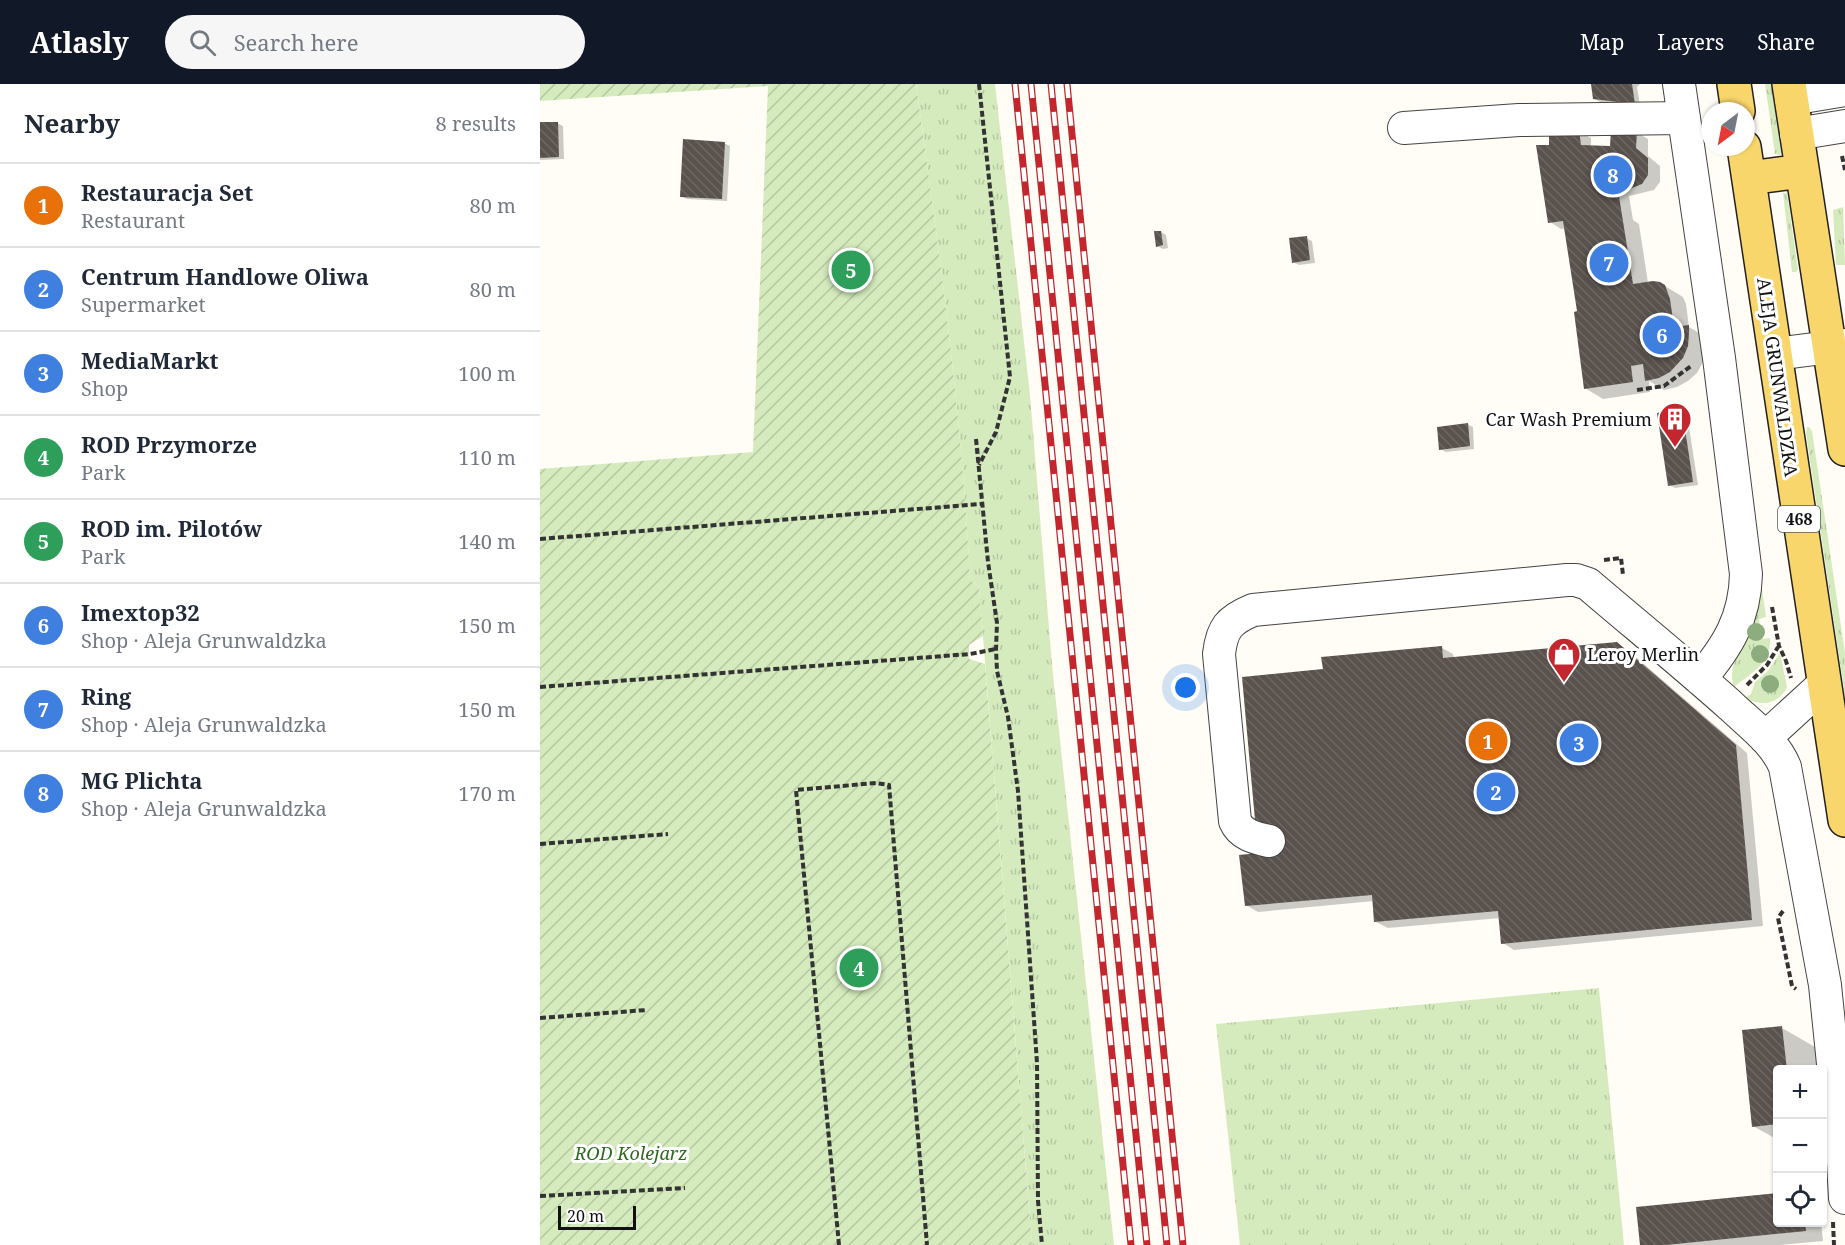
<!DOCTYPE html>
<meta charset="utf-8">
<style>
:root{--surface:#fff;--page:#f6f6f7;--text:#1f2937;--muted:#747a83;--line:#e0e1e3;--accent:#111827}
body{margin:0;font-family:"Noto Serif",serif;background:var(--page);color:var(--text)}
.controls{position:absolute;right:18px;bottom:18px;display:grid;overflow:hidden;border-radius:6px;box-shadow:0 2px 4px #0004}
.controls button{width:54px;height:54px;display:grid;place-items:center;padding:0;border:0;border-bottom:2px solid var(--line);background:var(--surface);color:var(--text);font:30px sans-serif}
.compass{position:absolute;left:1161px;top:18px;width:54px;height:54px;border-radius:50%;background:var(--surface);box-shadow:0 2px 4px #0004;rotate:212deg}
.scale{position:absolute;left:18px;bottom:15px;width:78px;box-sizing:border-box;padding-left:6px;border:3px solid #111;border-top:0;font-size:16px;line-height:21px;white-space:nowrap;color:#111;-webkit-text-stroke:4px #fff;paint-order:stroke}
.you{position:absolute;left:646px;top:604px;width:21px;height:21px;margin:-15px;border:4px solid #fff;border-radius:50%;background:#1a73e8;box-shadow:0 0 0 9px #1a73e833}
.badge{display:grid;place-items:center;width:39px;height:39px;border-radius:50%;background:var(--accent);color:#fff;font-size:20px;font-weight:700}
.pin{position:absolute;translate:-50% -50%;border:3px solid #fff;box-shadow:0 2px 6px #0006}
.list{margin:0;padding:0;list-style:none}
h2{display:flex;justify-content:space-between;align-items:center;height:78px;margin:0;padding:0 24px;font-size:26px}
h2 small{font-size:20px;font-weight:400;color:var(--muted)}
.list li{display:grid;grid-template-columns:39px 1fr auto;gap:18px;align-items:center;box-sizing:border-box;height:84px;padding:0 24px;border-top:2px solid var(--line)}
.list b{display:block;font-size:22px;white-space:nowrap}
.list p{margin:0;font-size:20px;white-space:nowrap;color:var(--muted)}
.list em{font-size:20px;font-style:normal;color:var(--muted)}
.icon{flex:none;width:33px;height:33px;fill:none;stroke:currentColor;stroke-width:2;stroke-linecap:round;stroke-linejoin:round}
.map{position:relative;flex:none;width:1305px;height:1161px;overflow:hidden}
header{display:flex;align-items:center;gap:36px;box-sizing:border-box;height:84px;padding:0 30px;background:var(--accent);color:#fff}
header strong{font-size:28px}
nav{display:flex;gap:33px;margin-inline-start:auto;font-size:21px}
.search{width:420px;height:54px;background:var(--page);display:flex;align-items:center;gap:15px;box-sizing:border-box;padding:0 21px;border-radius:33px;color:var(--muted);font-size:22px}
main{display:flex}
aside{flex:1;background:var(--surface)}
.map>svg:first-child{display:block}
</style>
<header>
<strong>Atlasly</strong>
<div class="search"><svg class="icon" aria-label="search" viewBox="0 0 24 24"><circle cx="10" cy="10" r="6"/><path d="M15 15l6 6"/></svg>Search here</div>
<nav><a>Map</a><a>Layers</a><a>Share</a></nav>
</header>
<main>
<aside>
<h2>Nearby<small>8 results</small></h2>
<ul class="list">
<li><span class="badge" style="background:#e8710a">1</span><div><b>Restauracja Set</b><p>Restaurant</p></div><em>80 m</em></li>
<li><span class="badge" style="background:#3f7fe0">2</span><div><b>Centrum Handlowe Oliwa</b><p>Supermarket</p></div><em>80 m</em></li>
<li><span class="badge" style="background:#3f7fe0">3</span><div><b>MediaMarkt</b><p>Shop</p></div><em>100 m</em></li>
<li><span class="badge" style="background:#2e9e5b">4</span><div><b>ROD Przymorze</b><p>Park</p></div><em>110 m</em></li>
<li><span class="badge" style="background:#2e9e5b">5</span><div><b>ROD im. Pilotów</b><p>Park</p></div><em>140 m</em></li>
<li><span class="badge" style="background:#3f7fe0">6</span><div><b>Imextop32</b><p>Shop · Aleja Grunwaldzka</p></div><em>150 m</em></li>
<li><span class="badge" style="background:#3f7fe0">7</span><div><b>Ring</b><p>Shop · Aleja Grunwaldzka</p></div><em>150 m</em></li>
<li><span class="badge" style="background:#3f7fe0">8</span><div><b>MG Plichta</b><p>Shop · Aleja Grunwaldzka</p></div><em>170 m</em></li>
</ul>
</aside>
<div class="map">
<svg width="1305" height="1161" viewBox="0 0 1305 1161">
<defs>
<pattern id="grass-tufts" width="24" height="20" patternUnits="userSpaceOnUse" patternTransform="scale(1.5)"><rect width="24" height="20" fill="#d5ebbd"/><path d="M3 7l-1-3M5 7V3M7 7l1-3M15 17l-1-3M17 17v-4M19 17l1-3" fill="none" stroke="#b6c8a1"/></pattern>
<pattern id="garden-furrows" width="10" height="10" patternUnits="userSpaceOnUse" patternTransform="scale(1.5)"><rect width="10" height="10" fill="#d5ebbd"/><path d="M-1 1l2-2M0 10L10 0M9 11l2-2" fill="none" stroke="#b6c8a1"/></pattern>
<pattern id="building-back-hatch" width="6" height="6" patternUnits="userSpaceOnUse" patternTransform="scale(1.5)"><rect width="6" height="6" fill="#5a524d"/><path d="M-1 5l2 2M0 0l6 6M5-1l2 2" fill="none" stroke="#6d6662"/></pattern>
</defs>
<rect width="100%" height="100%" fill="#fffdf5"/>
<path fill="url(#grass-tufts)" d="M376,0h79l35,311 22,270 62,580h-82l-53,-658 -9,-7c-8,-166 -31,-331 -54,-496z
M1225,0h6l10,68 -1,3 -5,-1z
M1243,109h4l11,76 -2,3h-4z
M1303,123l2,58h-9l-3,-55z
M1267,343h2l3,4 33,222v43l-39,-263z
M1218,478l8,55 -7,2 3,20 8,-1c2,25 -19,35 -36,49 -7,-24 6,-29 12,-49 7,-25 8,-52 12,-76z
M1240,569l7,34c-8,17 -25,20 -42,11l6,-4 4,-12 13,-11z
M1059,904l25,257h-384l-24,-221z"/>
<path fill="url(#garden-furrows)" d="M0,0h376c23,165 46,330 54,496l9,7 4,49 -14,9v14l16,5 47,581h-492v-776l213,-17 15,-366 -228,15z"/>
<path fill="#0003" d="M1053,0h47l-3,3 3,18 -40,-3 -5,-3z
M17,39l6,3 1,33 -24,1v-36z
M1039,48l12,6v9h21l24,-15 12,7v17l12,10v16l-6,8 -25,6 4,24 6,4 9,59h12l23,14 3,7 3,23 17,10v14l-3,11 -6,11 -9,8 -11,6 -13,3 -15,-9 1,11 -47,7 -18,-11 -6,-75 -13,-85 -5,1 -11,-7v-76l8,-9z
M184,59l6,3 -3,55 -40,-2 -6,-3z
M621,148l5,3 2,13 -5,1 -6,-3z
M766,154l6,3 3,22 -16,2 -6,-3z
M1142,327l5,3 11,71 -23,3 -6,-3z
M927,340l6,3 1,22 -28,3 -6,-3z
M1076,559l13,8 118,102 16,173 -249,24 -11,-7 -3,-25 -112,10 -12,-6 -2,-21 -116,11 -12,-7 14,-51 65,-183 117,-23 11,6 1,5z
M1242,944l33,19 3,23h-40v70l-25,-14z
M1282,1036l3,22h-3z
M1238,1138h43l2,19 -43,4h-139z"/>
<path fill="url(#building-back-hatch)" d="M1051,0h41l3,20 -42,-5z
M0,38h18l1,35 -19,1z
M1017,46h22l2,15 29,1 1,-16 26,1 -1,17 12,10v17l-6,9 -10,4 -14,2 15,94 20,-3 7,1 5,3 5,14 4,28 15,-2v8l-1,13 -5,12 -13,14 -11,6 -14,3 -2,-17 -12,2 2,16 -49,7 -10,-77 3,-1 -14,-90 -15,2 -12,-78h13v-9h8z
M143,55l42,3 -3,57 -42,-2z
M614,147h7l2,14 -7,2z
M767,152l3,24 -18,3 -3,-25z
M1142,325l11,73 -25,4 -11,-73z
M928,339l2,23 -31,4 -2,-23z
M1077,558l119,103 16,175 -251,24 -3,-33 -124,11 -2,-27 -127,11 -6,-51 19,-2 -16,-176 81,-8 -2,-12 121,-11 1,12z
M1242,942l5,44h-9v54l-26,3 -10,-97z
M1238,1109v29h27l1,9 -140,14h-26l-4,-38z"/>
<g fill="none" stroke-linecap="round" stroke-linejoin="round">
<defs>
<path id="minor" d="M1139,0l40,274 27,216c-1,44 -18,72 -46,105
M1251,15l54,-9
M864,44l115,-8 165,-2
M1256,50l49,-8
M1235,270l70,-9
M1225,654l59,-54
M729,757c-14,-3 -28,-6 -34,-20l-16,-167c3,-26 10,-34 34,-44l314,-30h9l12,4c48,41 96,80 143,122 20,19 44,36 54,61l40,218 18,177 2,36"/>
<path id="major" d="M1194,0l4,27
M1249,0l56,365
M1204,63l101,673
M1209,94l53,-7"/>
</defs>
<use href="#minor" stroke="#444" stroke-width="34"/>
<use href="#major" stroke="#222" stroke-width="36"/>
<path stroke="#333" stroke-width="4" stroke-dasharray="6 3" stroke-linecap="butt" d="M439,0l31,293 -14,55 -17,33
M1302,72l3,14
M1097,306l27,-4 27,-20
M436,355l12,123 9,61 -1,26 1,22 11,46 10,74 19,272 1,138 4,44
M0,455l441,-35
M1064,476l17,-2 2,17
M1232,523l7,39 7,15 5,17
M1207,601l20,-20 11,-18
M0,603l430,-33 26,-5
M0,760l128,-10
M1243,827l-5,7 14,68 4,3
M0,934l107,-8
M0,1112l145,-8
M1293,1138l1,23
M299,1161l-43,-455 80,-7 13,2 38,460"/>
<use href="#minor" stroke="#fff" stroke-width="32"/>
<use href="#major" stroke="#f9d66b" stroke-width="33"/>
<defs>
<path id="rail" d="M475,0l116,1161
M491,0l116,1161
M511,0l116,1161
M527,0l116,1161"/>
</defs>
<use href="#rail" stroke="#c4262e" stroke-width="7"/>
<use href="#rail" stroke="#fff" stroke-width="4.5" stroke-dasharray="14" stroke-linecap="butt"/>
</g>
<g fill="#8dad7f">
<circle cx="1216" cy="548" r="9"/>
<circle cx="1220" cy="570" r="9"/>
<circle cx="1230" cy="600" r="9"/>
</g>
<defs>
<symbol id="building-pin" viewBox="-11 -11 22 30"><path d="M0 17L-7.5 6A9.5 9.5 0 1 1 7.5 6Z" fill="#c4262e" stroke="#fff"/><path d="M-4-6H4V6H1V3H-1V6H-4ZM-2.5-4.3h1.7v1.8h-1.7ZM.8-4.3h1.7v1.8H.8ZM-2.5-1h1.7V.8h-1.7ZM.8-1h1.7V.8H.8Z" fill="#fff"/></symbol>
<symbol id="shop-pin" viewBox="-11 -11 22 30"><path d="M0 17L-7.5 6A9.5 9.5 0 1 1 7.5 6Z" fill="#c4262e" stroke="#fff"/><path d="M-5-2.5h2.3a2.7 3.5 0 0 1 5.4 0H5L5.5 6h-11ZM-1.5-2.5h3a1.5 2.3 0 0 0-3 0Z" fill="#fff"/></symbol>
</defs>
<g fill-rule="evenodd">
<use href="#building-pin" x="1116" y="316" width="38" height="52"/>
<use href="#shop-pin" x="1005" y="551" width="38" height="52"/>
</g>
<g text-anchor="middle" dominant-baseline="central" stroke-width="6" stroke-linejoin="round" paint-order="stroke">
<rect fill="#fff" stroke="#585858" stroke-width="1.5" x="1238" y="422" width="42" height="26" rx="4.5"/>
<g font-size="16" font-weight="bold" fill="#111">
<text x="1259" y="435">468</text>
</g>
<g font-size="18" fill="#111" stroke="#fff">
<text transform="translate(1238 293) rotate(82)">ALEJA GRUNWALDZKA</text>
</g>
<g font-size="18" fill="#111" stroke="#fff" text-anchor="end">
<text x="1112" y="335">Car Wash Premium</text>
<text x="1047" y="570" text-anchor="start">Leroy Merlin</text>
</g>
<g font-size="18" font-style="italic" fill="#2f6b1f" stroke="#fff">
<text x="91" y="1069">ROD Kolejarz</text>
</g>
</g>
</svg>
<div class="controls">
<button>+</button>
<button>−</button>
<button><svg class="icon" aria-label="locate" viewBox="0 0 24 24"><circle cx="12" cy="12" r="6"/><path d="M12 2v4M12 18v4M2 12h4M18 12h4"/></svg></button>
</div>
<svg class="compass" viewBox="-18 -18 36 36"><path d="M0-13l5 13h-10z" fill="#e53935"/><path d="M0 13l5-13h-10z" fill="#747a83"/></svg>
<div class="scale">20 m</div>
<div class="you"></div>
<div class="pin badge" style="left:948px;top:657px;background:#e8710a">1</div>
<div class="pin badge" style="left:956px;top:708px;background:#3f7fe0">2</div>
<div class="pin badge" style="left:1039px;top:659px;background:#3f7fe0">3</div>
<div class="pin badge" style="left:319px;top:884px;background:#2e9e5b">4</div>
<div class="pin badge" style="left:311px;top:186px;background:#2e9e5b">5</div>
<div class="pin badge" style="left:1122px;top:251px;background:#3f7fe0">6</div>
<div class="pin badge" style="left:1069px;top:179px;background:#3f7fe0">7</div>
<div class="pin badge" style="left:1073px;top:91px;background:#3f7fe0">8</div>
</div>
</main>
